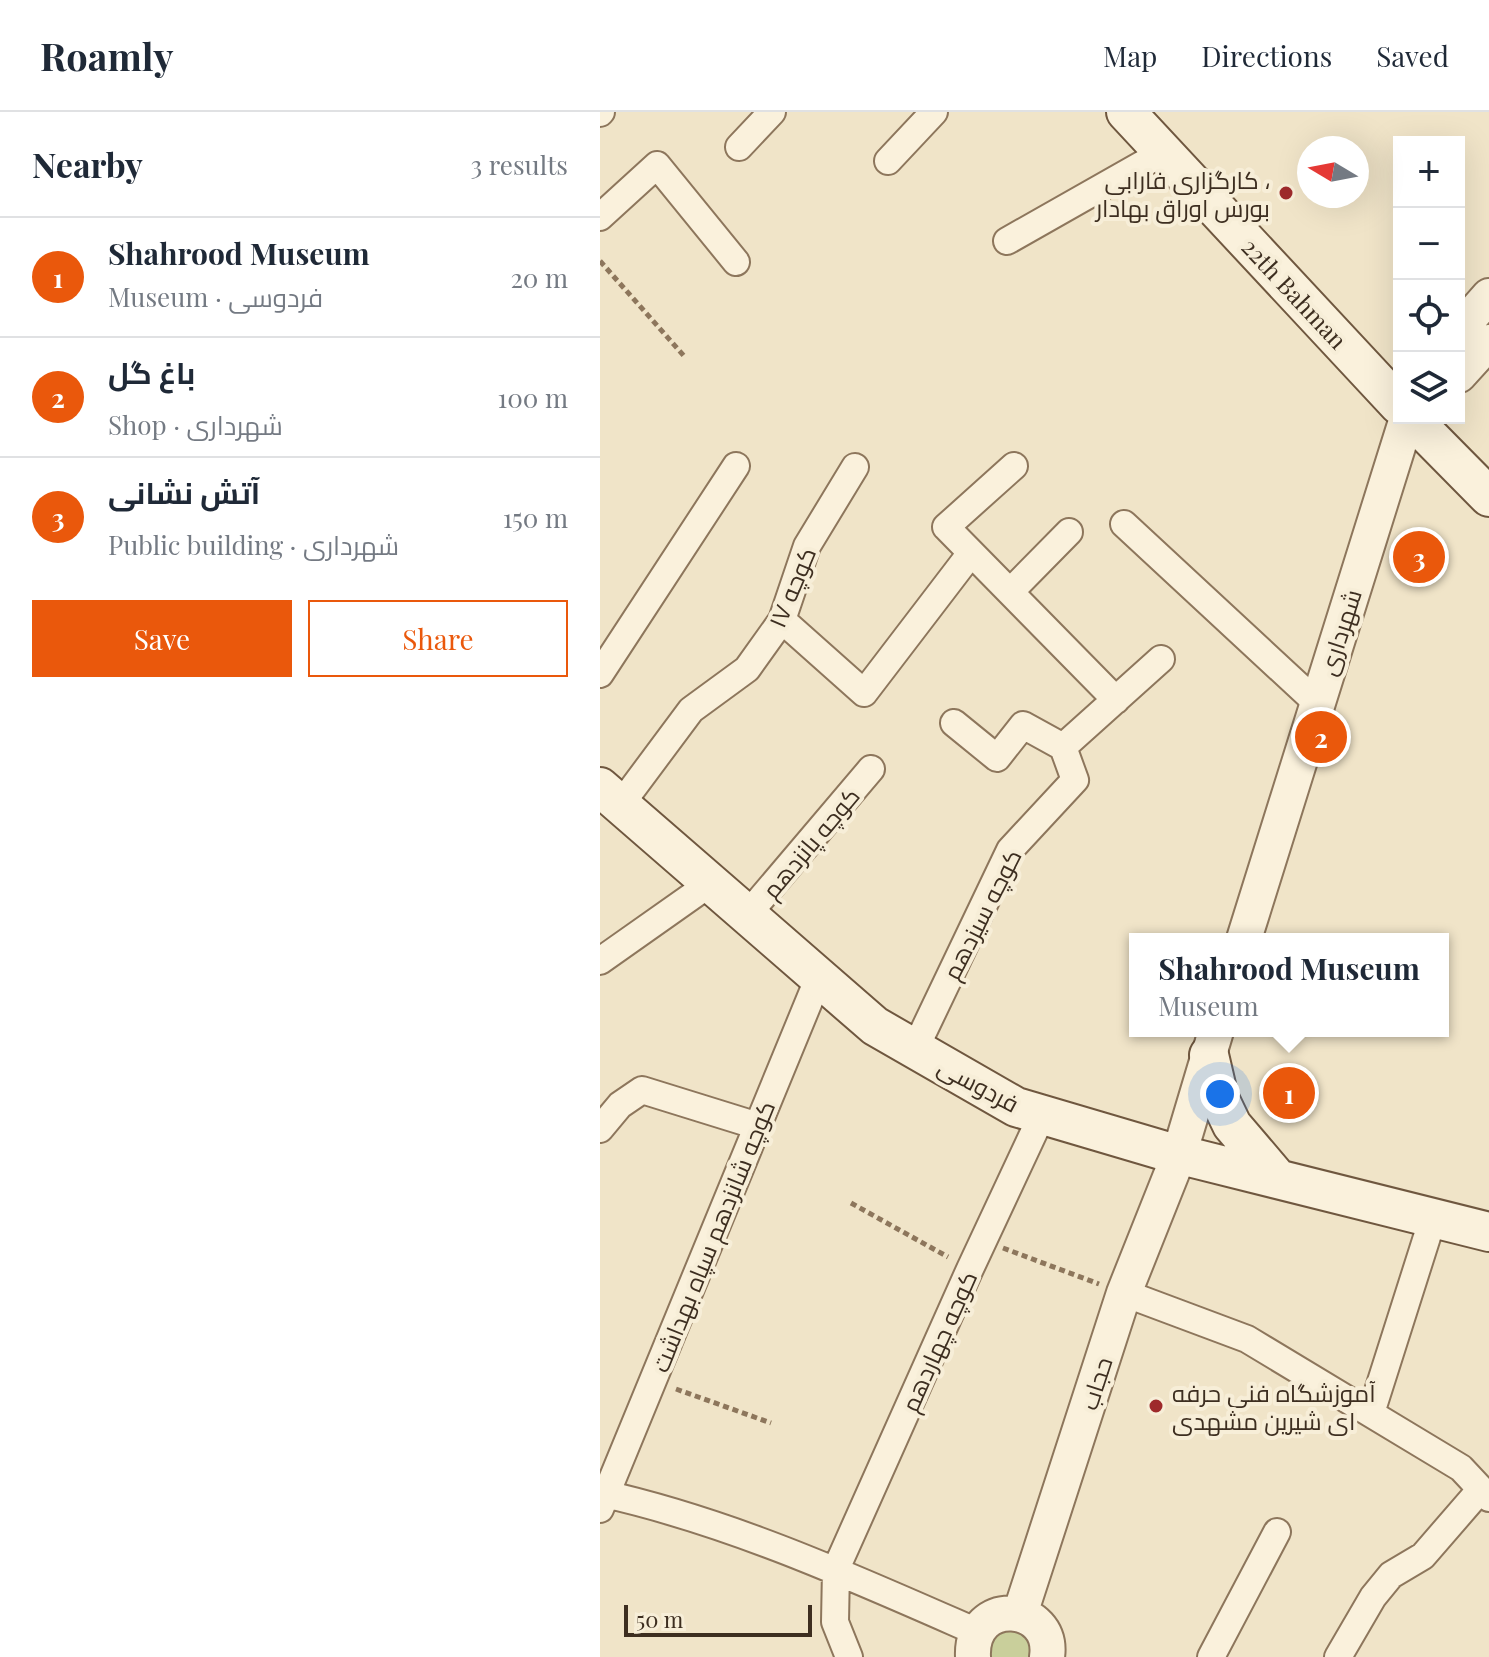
<!DOCTYPE html>
<meta charset="utf-8">
<style>
:root{--surface:#fff;--page:#f6f6f7;--text:#1f2937;--muted:#747a83;--line:#e0e1e3;--accent:#ea580c}
body{margin:0;font-family:"Playfair Display",Cairo,serif;background:var(--page);color:var(--text)}
.controls{position:absolute;right:24px;top:24px;display:grid;overflow:hidden;border-radius:0px;box-shadow:0 8px 32px #0002}
.controls button{width:72px;height:72px;display:grid;place-items:center;padding:0;border:0;border-bottom:2px solid var(--line);background:var(--surface);color:var(--text);font:40px sans-serif}
.compass{position:absolute;left:697px;top:24px;width:72px;height:72px;border-radius:50%;background:var(--surface);box-shadow:0 8px 32px #0002;rotate:280deg}
.scale{position:absolute;left:24px;bottom:20px;width:188px;box-sizing:border-box;padding-left:8px;border:4px solid #3d2e20;border-top:0;font-size:22px;line-height:28px;white-space:nowrap;color:#3d2e20;-webkit-text-stroke:6px #f7eed8;paint-order:stroke}
.you{position:absolute;left:620px;top:982px;width:28px;height:28px;margin:-20px;border:6px solid #fff;border-radius:50%;background:#1a73e8;box-shadow:0 0 0 12px #1a73e833}
.badge{display:grid;place-items:center;width:52px;height:52px;border-radius:50%;background:var(--accent);color:#fff;font-size:26px;font-weight:700}
.pin{position:absolute;translate:-50% -50%;border:4px solid #fff;box-shadow:0 2px 8px #0006}
.popup{position:absolute;left:529px;top:821px;width:320px;height:104px;box-sizing:border-box;display:grid;place-content:center;border-radius:0px;background:var(--surface);filter:drop-shadow(0 2px 6px #0005);font-size:26px;white-space:nowrap;color:var(--muted)}
.popup b{font-size:30px;color:var(--text)}
.popup::after{content:'';position:absolute;left:50%;top:100%;margin-left:-16px;border:16px solid transparent;border-top-color:var(--surface)}
.list{margin:0;padding:0;list-style:none}
h2{display:flex;justify-content:space-between;align-items:center;height:104px;margin:0;padding:0 32px;font-size:34px}
h2 small{font-size:26px;font-weight:400;color:var(--muted)}
.list li{display:grid;grid-template-columns:52px 1fr auto;gap:24px;align-items:center;box-sizing:border-box;height:120px;padding:0 32px;border-top:2px solid var(--line)}
.list b{display:block;font-size:30px;white-space:nowrap}
.list p{margin:0;font-size:26px;white-space:nowrap;color:var(--muted)}
.list em{font-size:26px;font-style:normal;color:var(--muted)}
.actions{display:flex;gap:16px;padding:24px 32px}
.actions a{flex:1;padding:18px 0;border:2px solid var(--accent);border-radius:0px;text-align:center;font-size:28px;color:var(--accent)}
.actions .main{background:var(--accent);color:#fff}
.icon{flex:none;width:44px;height:44px;fill:none;stroke:currentColor;stroke-width:2;stroke-linecap:round;stroke-linejoin:round}
.map{position:relative;flex:none;width:889px;height:1545px;overflow:hidden}
header{display:flex;align-items:center;gap:48px;box-sizing:border-box;height:112px;padding:0 40px;background:var(--surface);border-bottom:2px solid var(--line)}
header strong{font-size:38px}
nav{display:flex;gap:44px;margin-inline-start:auto;font-size:28px}
main{display:flex}
aside{flex:1;background:var(--surface)}
.map>svg:first-child{display:block}
</style>
<header>
<strong>Roamly</strong>
<nav><a>Map</a><a>Directions</a><a>Saved</a></nav>
</header>
<main>
<aside>
<h2>Nearby<small>3 results</small></h2>
<ul class="list">
<li><span class="badge">1</span><div><b>Shahrood Museum</b><p>Museum · فردوسی</p></div><em>20 m</em></li>
<li><span class="badge">2</span><div><b>باغ گل</b><p>Shop · شهرداری</p></div><em>100 m</em></li>
<li><span class="badge">3</span><div><b>آتش نشانی</b><p>Public building · شهرداری</p></div><em>150 m</em></li>
</ul>
<div class="actions"><a class="main">Save</a><a>Share</a></div>
</aside>
<div class="map">
<svg width="889" height="1545" viewBox="0 0 889 1545">
<rect width="100%" height="100%" fill="#f0e4c8"/>
<path fill="#c9cf9b" d="M413,1518c13,5 19,13 16,27h-37c-4,-16 6,-25 21,-27z"/>
<g fill="none" stroke-linecap="round" stroke-linejoin="round">
<defs>
<path id="minor" d="M0,1l1,-1
M139,35l33,-35
M288,49l46,-49
M0,105l57,-52 79,97
M407,129l157,-89
M414,354l-68,61 170,173
M524,412l192,178
M410,480l59,-60
M182,508l82,73 107,-140
M0,562l136,-208
M463,635l98,-88
M21,692l70,-94 56,-41 35,-49 25,-74 48,-79
M148,802l123,-145
M0,849l112,-79
M315,937l95,-199 65,-70 -12,-33 -40,-22 -26,33 -43,-35
M0,1017l20,-24 22,-15 116,36
M524,1181l123,46 214,129 28,30
M771,1301l62,-195
M0,1381c131,29 254,85 377,139
M0,1397l219,-532
M249,1545l-14,-35 1,-53 134,-300 72,-154
M611,1545l66,-125
M738,1545l35,-60 18,-22 32,-19 58,-67"/>
<path id="tertiary" d="M859,218l30,-34
M859,263l30,-33
M644,827l163,-521
M420,1502l104,-321 55,-138 37,-124
M373,1545c-3,-62 82,-54 74,0"/>
<path id="secondary" d="M526,0l273,293
M811,306l78,79
M0,675l275,239 141,81 149,44 324,81
M609,943l10,43 13,27 46,54"/>
</defs>
<use href="#minor" stroke="#8d765c" stroke-width="30"/>
<use href="#tertiary" stroke="#8d765c" stroke-width="38"/>
<use href="#secondary" stroke="#6f573f" stroke-width="42"/>
<path stroke="#8d765c" stroke-width="5" stroke-dasharray="6 4" stroke-linecap="butt" d="M0,149l84,95
M251,1091l97,54
M403,1136l96,36
M76,1277l95,34"/>
<use href="#minor" stroke="#faf1dc" stroke-width="26"/>
<use href="#tertiary" stroke="#faf1dc" stroke-width="34"/>
<use href="#secondary" stroke="#faf1dc" stroke-width="38"/>
</g>
<g fill="#9e2a2b" stroke="#f7eed8" stroke-width="3">
<circle cx="686" cy="81" r="8"/>
<circle cx="556" cy="1294" r="8"/>
</g>
<g text-anchor="middle" dominant-baseline="central" stroke-width="8" stroke-linejoin="round" paint-order="stroke">
<g font-size="24" fill="#3d2e20" stroke="#f7eed8" text-anchor="end">
<text x="670" y="67">کارگزاری فارابی ،<tspan x="670" dy="28">بورس اوراق بهادار</tspan></text>
<text x="572" y="1280" text-anchor="start">آموزشگاه فنی حرفه<tspan x="572" dy="28">ای شیرین مشهدی</tspan></text>
</g>
<g font-size="24" fill="#3d2e20" stroke="#f7eed8">
<text transform="translate(695 181) rotate(47)">22th Bahman</text>
<text transform="translate(191 475) rotate(-67)">۱۷ کوچه</text>
<text transform="translate(739 520) rotate(-72)">شهرداری</text>
<text transform="translate(210 730) rotate(-50)">کوچه پانزدهم</text>
<text transform="translate(381 802) rotate(-63)">کوچه سیزدهم</text>
<text transform="translate(379 972) rotate(28)">فردوسی</text>
<text transform="translate(112 1124) rotate(-68)">کوچه شانزدهم سپاه بهداشت</text>
<text transform="translate(338 1229) rotate(-66)">کوچه چهاردهم</text>
<text transform="translate(495 1271) rotate(-72)">حجاب</text>
</g>
</g>
</svg>
<div class="controls">
<button>+</button>
<button>−</button>
<button><svg class="icon" aria-label="locate" viewBox="0 0 24 24"><circle cx="12" cy="12" r="6"/><path d="M12 2v4M12 18v4M2 12h4M18 12h4"/></svg></button>
<button><svg class="icon" aria-label="layers" viewBox="0 0 24 24"><path d="M12 4l9 5-9 5-9-5zM3 14l9 5 9-5"/></svg></button>
</div>
<svg class="compass" viewBox="-18 -18 36 36"><path d="M0-13l5 13h-10z" fill="#e53935"/><path d="M0 13l5-13h-10z" fill="#747a83"/></svg>
<div class="scale">50 m</div>
<div class="you"></div>
<div class="pin badge" style="left:689px;top:981px">1</div>
<div class="popup"><b>Shahrood Museum</b>Museum</div>
<div class="pin badge" style="left:721px;top:625px">2</div>
<div class="pin badge" style="left:819px;top:445px">3</div>
</div>
</main>
